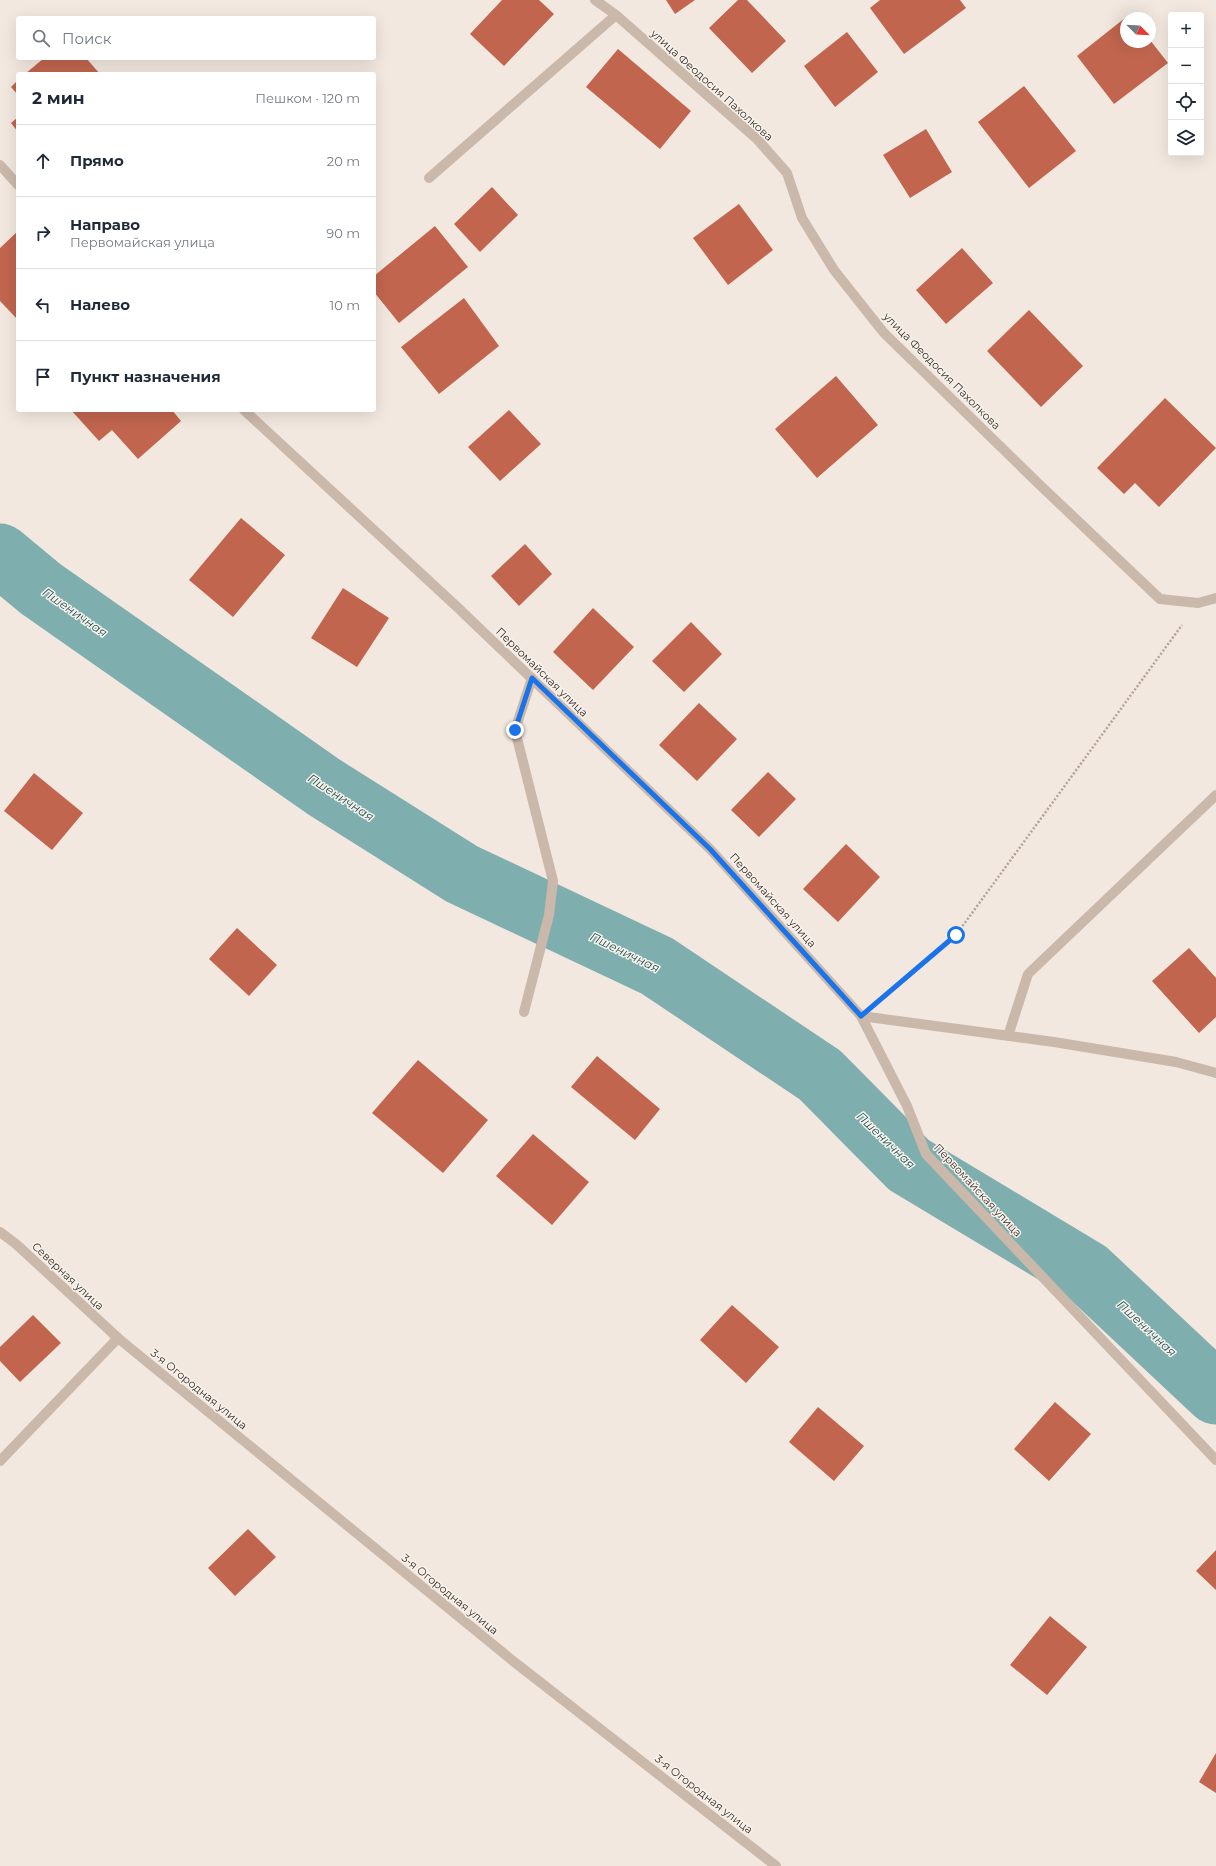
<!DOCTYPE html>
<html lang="ru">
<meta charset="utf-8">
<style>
:root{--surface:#fff;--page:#f6f6f7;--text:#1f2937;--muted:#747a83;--line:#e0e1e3}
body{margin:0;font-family:Montserrat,sans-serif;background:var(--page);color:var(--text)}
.controls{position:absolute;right:12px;top:12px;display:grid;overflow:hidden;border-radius:4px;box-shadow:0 4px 16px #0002}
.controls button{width:36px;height:36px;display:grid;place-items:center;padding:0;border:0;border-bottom:1px solid var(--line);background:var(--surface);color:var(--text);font:20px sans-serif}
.compass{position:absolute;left:1120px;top:12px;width:36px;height:36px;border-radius:50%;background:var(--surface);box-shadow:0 4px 16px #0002;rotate:114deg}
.stop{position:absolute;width:12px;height:12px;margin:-9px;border:3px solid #1a73e8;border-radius:50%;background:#fff}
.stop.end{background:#1a73e8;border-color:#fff;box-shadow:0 1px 4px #0008}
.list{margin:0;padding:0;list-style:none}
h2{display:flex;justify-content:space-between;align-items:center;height:52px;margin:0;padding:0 16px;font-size:17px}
h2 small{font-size:13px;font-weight:400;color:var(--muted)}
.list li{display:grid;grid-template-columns:26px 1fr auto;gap:12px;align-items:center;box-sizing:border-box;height:72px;padding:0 16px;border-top:1px solid var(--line)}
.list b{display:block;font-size:15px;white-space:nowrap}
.list p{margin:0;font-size:13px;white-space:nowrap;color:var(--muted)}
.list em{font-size:13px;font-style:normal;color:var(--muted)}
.icon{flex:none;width:22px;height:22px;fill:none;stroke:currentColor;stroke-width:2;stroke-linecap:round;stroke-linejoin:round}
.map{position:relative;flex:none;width:1216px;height:1866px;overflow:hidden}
.search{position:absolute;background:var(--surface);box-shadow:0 4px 16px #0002;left:16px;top:16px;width:360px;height:44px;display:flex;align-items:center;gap:10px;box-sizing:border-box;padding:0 14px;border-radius:4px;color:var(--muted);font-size:15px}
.panel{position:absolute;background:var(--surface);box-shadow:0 4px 16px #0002;left:16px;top:72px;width:360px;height:340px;border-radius:4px}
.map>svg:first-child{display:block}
</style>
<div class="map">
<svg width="1216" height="1866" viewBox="0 0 1216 1866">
<rect width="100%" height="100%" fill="#f2e8df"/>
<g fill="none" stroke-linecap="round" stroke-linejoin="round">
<path stroke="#7faeae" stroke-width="63" d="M0,555l41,34 283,198 138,87 195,92 163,109 89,90 178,107 129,121"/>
</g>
<path fill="#c1654e" d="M502,0h37l15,14 -50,52 -34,-32z
M666,0h29l-20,14z
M738,0h9l39,41 -34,32 -43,-45z
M880,0h80l6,8 -62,46 -34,-46z
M1130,14l3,4h-7v24h24v-2l18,23 -54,41 -37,-48z
M847,32l31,40 -43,35 -31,-41z
M618,49l73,62 -31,38 -74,-62z
M44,58h42l14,16h-75z
M18,80v15l-7,-8z
M1024,86l52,65 -47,37 -51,-66z
M18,117v15l-7,-9z
M926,129l26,43 -42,26 -27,-43z
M492,187l26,28 -38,37 -26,-28z
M739,204l34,46 -45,35 -35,-47z
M435,226l33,41 -69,56 -25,-31v-16z
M18,231v89l-18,-19v-53z
M962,248l31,35 -47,41 -30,-34z
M464,298l35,48 -60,48 -38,-47z
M1029,310l54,56 -42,41 -54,-56z
M836,376l42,49 -61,53 -42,-49z
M1165,398l51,50 -57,59 -24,-24 -11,11 -27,-26z
M71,410h101l9,11 -43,38 -26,-29 -13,11z
M509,410l32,34 -41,37 -32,-34z
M241,518l44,37 -52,62 -44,-37z
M525,544l27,30 -33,32 -28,-30z
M343,588l46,30 -32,49 -46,-29z
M593,608l41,39 -41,43 -40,-38z
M691,622l31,32 -38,38 -32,-31z
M699,703l38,36 -40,42 -38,-36z
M768,772l28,27 -37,38 -28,-27z
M34,773l49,40 -31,37 -48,-39z
M846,844l34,33 -42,45 -35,-33z
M237,928l40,37 -28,31 -40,-37z
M1189,948l27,30v39l-17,16 -47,-52z
M597,1056l63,53 -25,31 -64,-53z
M418,1060l70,60 -45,53 -71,-60z
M533,1134l56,48 -37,43 -56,-49z
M732,1305l47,42 -33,36 -46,-43z
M33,1315l28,28 -41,39 -20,-21v-14z
M1055,1402l36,32 -42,47 -35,-32z
M818,1407l46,39 -30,35 -45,-39z
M248,1529l28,28 -41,39 -27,-28z
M1216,1550v40l-20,-19z
M1050,1616l37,31 -40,48 -37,-30z
M1216,1753v40l-17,-11z"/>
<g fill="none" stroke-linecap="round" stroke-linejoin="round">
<path stroke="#b6a295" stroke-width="2.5" stroke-dasharray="2 2" stroke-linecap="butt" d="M885,995l71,-60 226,-310"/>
<path stroke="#cab8ab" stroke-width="10" d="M595,0l21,15 141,124 30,34 15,45 32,52 50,63 158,154 118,112 38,4 18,-5
M429,178l187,-163
M524,1012l25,-97 4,-34 -38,-151 17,-52
M861,1016l193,26 122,20 40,11
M1008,1036l20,-62 188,-179
M0,1461l118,-123"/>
<path stroke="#cab8ab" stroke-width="10" d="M0,165l18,20
M244,410l211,195 255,244 151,167 46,90 19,48 290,306
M0,1232l16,12 102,94
M113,1334l400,327 263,205"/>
</g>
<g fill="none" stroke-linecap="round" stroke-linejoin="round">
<path stroke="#1a73e8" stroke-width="5" d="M515,730l17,-52 178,171 151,167 95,-81"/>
</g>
<g text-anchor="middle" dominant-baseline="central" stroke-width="3" stroke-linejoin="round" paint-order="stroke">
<g font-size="11" fill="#382e2a" stroke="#f9f2eb">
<text transform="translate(712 85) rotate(42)">улица Феодосия Пахолкова</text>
<text transform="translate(942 371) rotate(45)">улица Феодосия Пахолкова</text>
<text transform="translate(542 672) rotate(44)">Первомайская улица</text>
<text transform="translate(773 900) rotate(48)">Первомайская улица</text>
<text transform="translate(978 1190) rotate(47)">Первомайская улица</text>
<text transform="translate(68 1276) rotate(43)">Северная улица</text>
<text transform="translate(199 1389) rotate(39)">3-я Огородная улица</text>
<text transform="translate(450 1594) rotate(39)">3-я Огородная улица</text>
<text transform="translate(704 1794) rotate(38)">3-я Огородная улица</text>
</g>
<g font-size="12" font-style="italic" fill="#215758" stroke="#f9f2eb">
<text transform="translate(75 612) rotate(35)">Пшеничная</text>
<text transform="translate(341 797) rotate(33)">Пшеничная</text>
<text transform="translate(625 952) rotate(26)">Пшеничная</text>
<text transform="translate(886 1140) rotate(44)">Пшеничная</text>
<text transform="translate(1147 1328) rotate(43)">Пшеничная</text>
</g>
</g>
</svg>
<div class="controls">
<button>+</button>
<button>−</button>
<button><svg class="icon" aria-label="locate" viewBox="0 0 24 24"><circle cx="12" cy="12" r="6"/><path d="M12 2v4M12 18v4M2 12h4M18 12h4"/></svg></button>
<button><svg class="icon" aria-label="layers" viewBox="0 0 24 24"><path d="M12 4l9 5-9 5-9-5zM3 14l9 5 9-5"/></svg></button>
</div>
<svg class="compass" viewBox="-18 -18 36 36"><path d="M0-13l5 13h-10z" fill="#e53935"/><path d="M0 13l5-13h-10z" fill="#747a83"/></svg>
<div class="stop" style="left:956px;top:935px"></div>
<div class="stop end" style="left:515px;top:730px"></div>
<div class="search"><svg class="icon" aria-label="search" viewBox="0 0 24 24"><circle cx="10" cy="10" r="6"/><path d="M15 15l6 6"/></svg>Поиск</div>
<section class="panel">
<h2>2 мин<small>Пешком · 120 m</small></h2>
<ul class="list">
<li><svg class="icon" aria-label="ahead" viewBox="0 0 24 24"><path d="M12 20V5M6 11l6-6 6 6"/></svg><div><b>Прямо</b></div><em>20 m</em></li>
<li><svg class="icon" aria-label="right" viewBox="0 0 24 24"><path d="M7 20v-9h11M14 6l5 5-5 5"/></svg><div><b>Направо</b><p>Первомайская улица</p></div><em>90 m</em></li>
<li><svg class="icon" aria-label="left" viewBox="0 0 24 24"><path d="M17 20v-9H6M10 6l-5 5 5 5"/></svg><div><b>Налево</b></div><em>10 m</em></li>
<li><svg class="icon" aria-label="arrive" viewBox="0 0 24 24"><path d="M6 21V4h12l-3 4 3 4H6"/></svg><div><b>Пункт назначения</b></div></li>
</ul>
</section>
</div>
